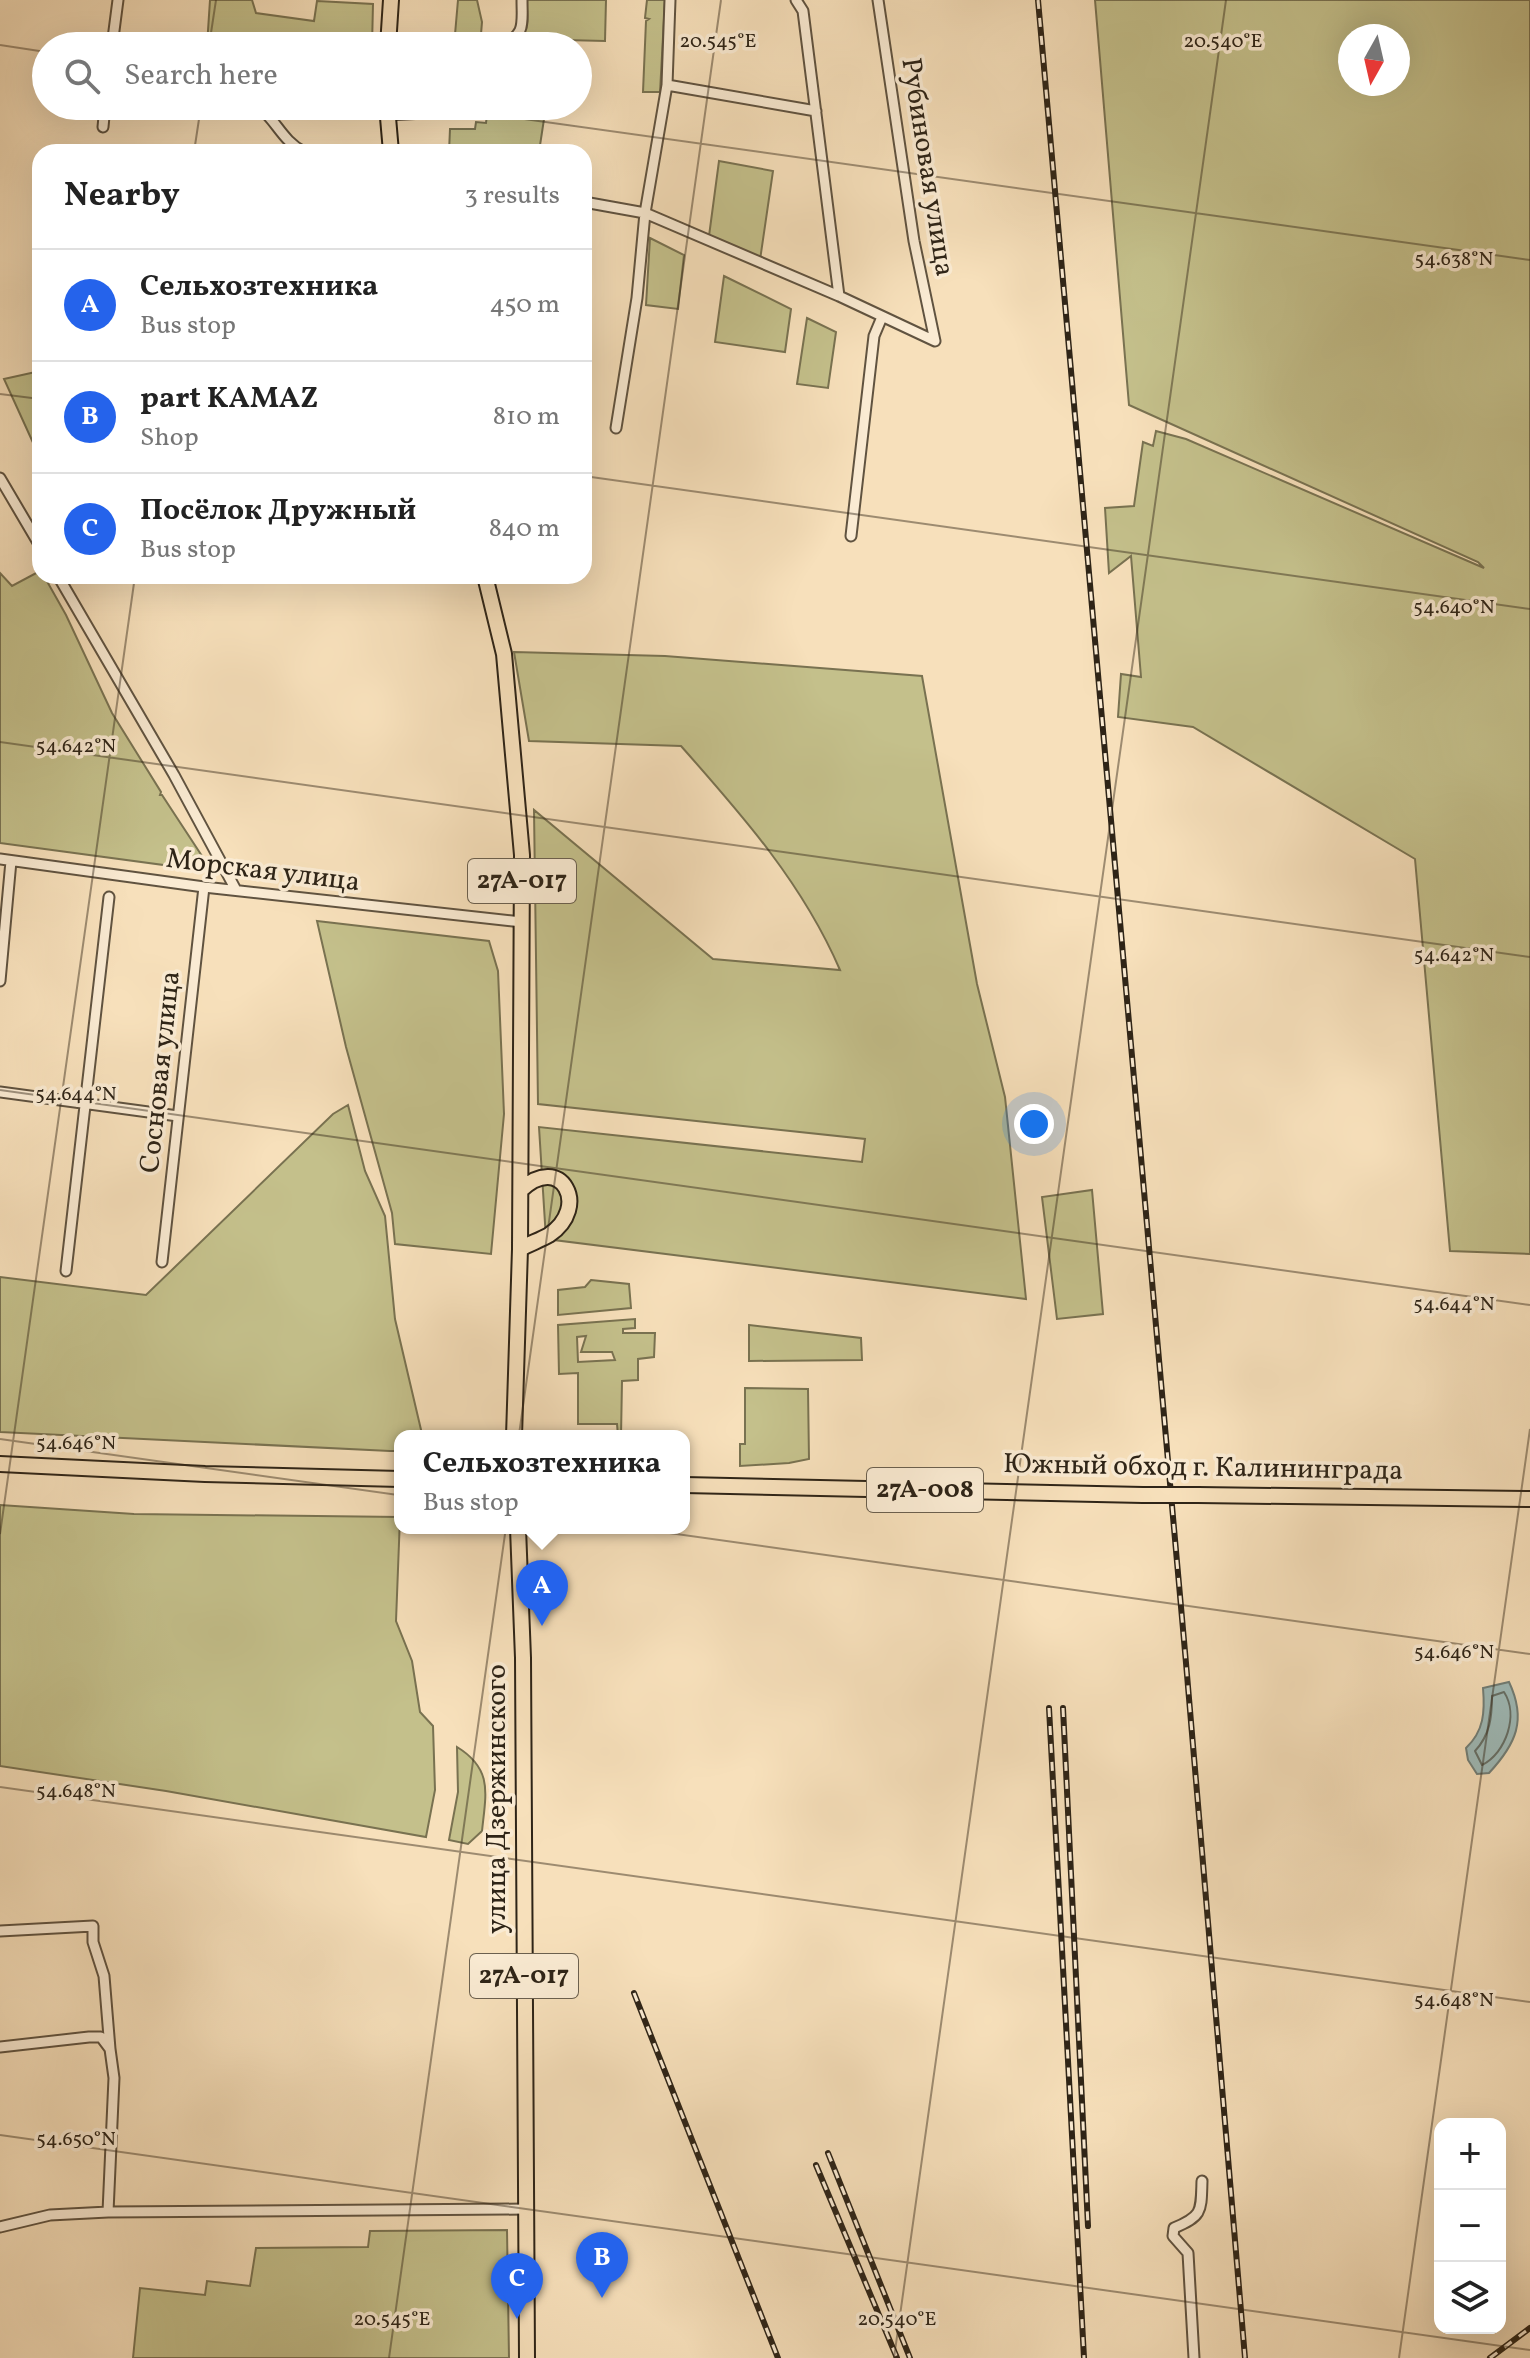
<!DOCTYPE html>
<meta charset="utf-8">
<style>
:root{--surface:#fff;--page:#f6f6f6;--text:#222;--muted:#767676;--line:#e0e0e0;--accent:#2563eb}
body{margin:0;font-family:Vollkorn,serif;background:var(--page);color:var(--text)}
.controls{position:absolute;right:24px;bottom:24px;display:grid;overflow:hidden;border-radius:16px;box-shadow:0 8px 32px #0002}
.controls button{width:72px;height:72px;display:grid;place-items:center;padding:0;border:0;border-bottom:2px solid var(--line);background:var(--surface);color:var(--text);font:40px sans-serif}
.compass{position:absolute;left:1338px;top:24px;width:72px;height:72px;border-radius:50%;background:var(--surface);box-shadow:0 8px 32px #0002;rotate:188deg}
.you{position:absolute;left:1034px;top:1124px;width:28px;height:28px;margin:-20px;border:6px solid #fff;border-radius:50%;background:#1a73e8;box-shadow:0 0 0 12px #1a73e833}
.badge{display:grid;place-items:center;width:52px;height:52px;border-radius:50%;background:var(--accent);color:#fff;font-size:26px;font-weight:700}
.pin{position:absolute;translate:-50% -66px;filter:drop-shadow(0 2px 4px #0008)}
.pin::after{content:'';position:absolute;top:42px;width:28px;height:24px;background:inherit;clip-path:polygon(0 0,100% 0,50% 100%)}
.popup{position:absolute;left:394px;top:1430px;width:296px;height:104px;box-sizing:border-box;display:grid;place-content:center;border-radius:16px;background:var(--surface);filter:drop-shadow(0 2px 6px #0005);font-size:26px;white-space:nowrap;color:var(--muted)}
.popup b{font-size:30px;color:var(--text)}
.popup::after{content:'';position:absolute;left:50%;top:100%;margin-left:-16px;border:16px solid transparent;border-top-color:var(--surface)}
.list{margin:0;padding:0;list-style:none}
h2{display:flex;justify-content:space-between;align-items:center;height:104px;margin:0;padding:0 32px;font-size:34px}
h2 small{font-size:26px;font-weight:400;color:var(--muted)}
.list li{display:grid;grid-template-columns:52px 1fr auto;gap:24px;align-items:center;box-sizing:border-box;height:112px;padding:0 32px;border-top:2px solid var(--line)}
.list b{display:block;font-size:30px;white-space:nowrap}
.list p{margin:0;font-size:26px;white-space:nowrap;color:var(--muted)}
.list em{font-size:26px;font-style:normal;color:var(--muted)}
.icon{flex:none;width:44px;height:44px;fill:none;stroke:currentColor;stroke-width:2;stroke-linecap:round;stroke-linejoin:round}
.map{position:relative;flex:none;width:1530px;height:2358px;overflow:hidden}
.search{position:absolute;background:var(--surface);box-shadow:0 8px 32px #0002;left:32px;top:32px;width:560px;height:88px;display:flex;align-items:center;gap:20px;box-sizing:border-box;padding:0 28px;border-radius:44px;color:var(--muted);font-size:30px}
.panel{position:absolute;background:var(--surface);box-shadow:0 8px 32px #0002;left:32px;top:144px;width:560px;height:440px;border-radius:24px}
.map>svg:first-child{display:block}
</style>
<div class="map">
<svg width="1530" height="2358" viewBox="0 0 1530 2358">
<rect width="100%" height="100%" fill="#f7e0bb"/>
<filter id="stains"><feTurbulence type="fractalNoise" baseFrequency=".0025" numOctaves="4"/><feColorMatrix values="0 0 0 0 .2 0 0 0 0 .09 0 0 0 0 .02 0 0 0 .5 -.17"/></filter>
<radialGradient id="worn" r=".72"><stop offset=".6" stop-color="#630" stop-opacity="0"/><stop offset="1" stop-color="#630" stop-opacity=".3"/></radialGradient>
<path fill="#c4c08b" stroke="#797251" stroke-width="2" fill-rule="evenodd" d="M210,0h42l4,13 58,8 3,-20 56,3 -1,42h-165z
M458,0h19l5,22 -2,24h-26z
M523,0h83l-1,41 -80,-2z
M647,0h18l-5,92h-17l3,-71 3,-2 -4,-1z
M1095,0h435v1254l-80,-3 -35,-392 -222,-132 -75,-10 3,-43 20,3 -10,-121 -22,17 -4,-65 29,-2 9,-64 10,4 3,-15 30,8 298,129 -6,-6 -349,-157zM1350,36h48v48h-48z
M488,106h58l-7,46h-90l1,-23h25l1,-7 10,1z
M719,161l54,10 -13,89 -51,-24z
M650,238l34,17 -6,54 -32,-4z
M724,276l67,33 -6,43 -70,-10z
M807,318l29,14 -8,56 -31,-4z
M40,371v87l-36,-79z
M40,571v5h4l22,39 46,98 49,79 -1,3h2l40,61 -1,14 -201,-27v-270l12,13z
M514,652l151,4 257,20 55,308 28,113 21,202 -480,-60 -7,-112 323,35 3,-23 -327,-35 -4,-294 179,149 127,11c-37,-86 -97,-154 -159,-224l-152,-5z
M317,921l172,20 9,30 6,143 -13,140 -96,-10 -3,-31 -46,-166z
M348,1105l17,66 20,45 10,103 27,115 -2,2h-20v15h-10l-390,-19v-155l146,18 187,-181z
M1092,1190l11,124 -46,5 -15,-122z
M591,1280l38,4 2,24 -73,7v-25l27,-3z
M635,1319v9l-12,1v4h32l-1,24 -16,2v21l-16,1 -1,55h-3l-1,-12h-39v-51l-19,1 -1,-49zM586,1336l-5,16h31l3,8 -37,2 -1,-25z
M749,1325l112,13 1,22 -113,1z
M745,1388l63,1 1,70 -20,4 -49,3v-22h5z
M0,1505l134,9 266,3 -4,104 16,40 8,51 13,14 2,64 -9,47 -260,-46 -166,-25z
M457,1747c36,22 29,46 25,84l-14,13 -19,-4 9,-48z
M507,2230l2,128h-376l7,-70 65,7 2,-14 43,5 6,-38 112,-1 2,-16z"/>
<path fill="#9fbbb9" stroke="#727f78" stroke-width="2" d="M1509,1682c18,38 7,62 -20,91l-12,1 -9,-14 -2,-12c18,-17 19,-36 17,-60z"/>
<g fill="none" stroke-linecap="round" stroke-linejoin="round">
<path stroke="#667068" stroke-width="2" d="M1504,1692c15,23 2,61 -22,73l-7,-14c15,-16 17,-34 17,-55z"/>
<defs>
<path id="minor" d="M796,0l7,11 36,285
M878,0l36,241 21,100
M112,46l6,-46
M502,46c24,-13 20,-21 20,-46
M667,85l149,26
M255,106c19,8 25,34 49,46
M388,115l55,-3 11,-6
M103,127l2,-21
M584,202l61,11 194,83 96,45
M616,428l21,-130 8,-85 22,-128 3,-85
M0,478l40,68
M851,536l23,-200 8,-19
M58,576l116,199 62,115
M0,859l204,28 318,35
M0,981l11,-120
M0,1092l178,24
M162,1262l42,-375
M66,1271l43,-374
M0,1931l93,-5v16l11,34 6,73
M0,2047l89,-10h12l9,12 4,29 -6,134
M0,2227l50,-12 58,-3 418,-3
M1194,2358l-6,-105 -15,-17 1,-8c29,-12 27,-17 28,-47"/>
<path id="primary" d="M388,46l3,-46
M387,106l4,46
M485,576l19,78 18,201 -2,394 -6,187
M520,1249c9,-5 20,-9 29,-14 42,-28 12,-83 -28,-45
M518,1528l5,130 4,700"/>
<path id="trunk" d="M0,1464l205,10 195,5
M684,1485l459,10
M1198,1495l332,4"/>
</defs>
<use href="#minor" stroke="#605340" stroke-width="13"/>
<use href="#primary" stroke="#2e2417" stroke-width="18"/>
<use href="#trunk" stroke="#2e2417" stroke-width="18"/>
<use href="#minor" stroke="#faebd3" stroke-width="9"/>
<use href="#primary" stroke="#f7e0bb" stroke-width="14"/>
<use href="#trunk" stroke="#f7e0bb" stroke-width="14"/>
<defs>
<path id="rail" d="M1038,0l148,1663 59,695
M1049,1708l35,650
M1063,1708l25,518
M634,1993l144,365
M828,2153l82,205
M816,2165l81,193
M1490,2358l40,-30"/>
</defs>
<use href="#rail" stroke="#2e2417" stroke-width="6"/>
<use href="#rail" stroke="#faebd3" stroke-width="3" stroke-dasharray="9" stroke-linecap="butt"/>
<defs>
<path id="trunk-bridge" d="M1143,1495h55"/>
</defs>
<use href="#trunk-bridge" stroke="#2e2417" stroke-width="18" stroke-linecap="butt"/>
<use href="#trunk-bridge" stroke="#f7e0bb" stroke-width="14"/>
</g>
<path fill="none" stroke="#2e2417" stroke-width="2" stroke-opacity="0.45" d="M0,45l46,7M209,46l7,-46M432,106l1098,154M194,152l7,-46M0,394l40,5M584,476l946,133M0,742l1530,215M0,1090l1530,215M0,1439l1530,215M0,1534l135,-958M0,1787l1530,215M0,2135l1530,215M389,2358l332,-2358M894,2358l332,-2358M1399,2358l131,-929"/>
<g text-anchor="middle" dominant-baseline="central" stroke-width="7" stroke-linejoin="round" paint-order="stroke">
<g fill="#faebd3" stroke="#6b604f" stroke-width="2">
<rect x="468" y="859" width="108" height="44" rx="6"/>
<rect x="867" y="1468" width="116" height="44" rx="6"/>
<rect x="470" y="1954" width="108" height="44" rx="6"/>
</g>
<g font-size="26" font-weight="bold" fill="#2e2417">
<text x="522" y="881">27А-017</text>
<text x="925" y="1490">27А-008</text>
<text x="524" y="1976">27А-017</text>
</g>
<g font-size="28" fill="#2e2417" stroke="#faebd3">
<text transform="translate(927 167) rotate(81)">Рубиновая улица</text>
<text transform="translate(263 871) rotate(7)">Морская улица</text>
<text transform="translate(161 1072) rotate(-84)">Сосновая улица</text>
<text transform="translate(1203 1468) rotate(1)">Южный обход г. Калининграда</text>
<text transform="translate(497 1799) rotate(-90)">улица Дзержинского</text>
</g>
</g>
<g font-size="20" text-anchor="middle" fill="#2e2417" stroke="#faebd3" stroke-width="7" stroke-linejoin="round" paint-order="stroke">
<text x="718" y="47">20.545°E</text>
<text x="1223" y="47">20.540°E</text>
<text x="1454" y="265">54.638°N</text>
<text x="1454" y="613">54.640°N</text>
<text x="76" y="752">54.642°N</text>
<text x="1454" y="961">54.642°N</text>
<text x="76" y="1100">54.644°N</text>
<text x="1454" y="1310">54.644°N</text>
<text x="76" y="1449">54.646°N</text>
<text x="1454" y="1658">54.646°N</text>
<text x="76" y="1797">54.648°N</text>
<text x="1454" y="2006">54.648°N</text>
<text x="76" y="2145">54.650°N</text>
<text x="392" y="2325">20.545°E</text>
<text x="897" y="2325">20.540°E</text>
</g>
<rect width="100%" height="100%" filter="url(#stains)"/>
<rect width="100%" height="100%" fill="url(#worn)"/>
</svg>
<div class="controls">
<button>+</button>
<button>−</button>
<button><svg class="icon" aria-label="layers" viewBox="0 0 24 24"><path d="M12 4l9 5-9 5-9-5zM3 14l9 5 9-5"/></svg></button>
</div>
<svg class="compass" viewBox="-18 -18 36 36"><path d="M0-13l5 13h-10z" fill="#e53935"/><path d="M0 13l5-13h-10z" fill="#767676"/></svg>
<div class="you"></div>
<div class="pin badge" style="left:542px;top:1626px">A</div>
<div class="popup"><b>Сельхозтехника</b>Bus stop</div>
<div class="pin badge" style="left:602px;top:2298px">B</div>
<div class="pin badge" style="left:517px;top:2319px">C</div>
<div class="search"><svg class="icon" aria-label="search" viewBox="0 0 24 24"><circle cx="10" cy="10" r="6"/><path d="M15 15l6 6"/></svg>Search here</div>
<section class="panel">
<h2>Nearby<small>3 results</small></h2>
<ul class="list">
<li><span class="badge">A</span><div><b>Сельхозтехника</b><p>Bus stop</p></div><em>450 m</em></li>
<li><span class="badge">B</span><div><b>part KAMAZ</b><p>Shop</p></div><em>810 m</em></li>
<li><span class="badge">C</span><div><b>Посёлок Дружный</b><p>Bus stop</p></div><em>840 m</em></li>
</ul>
</section>
</div>
